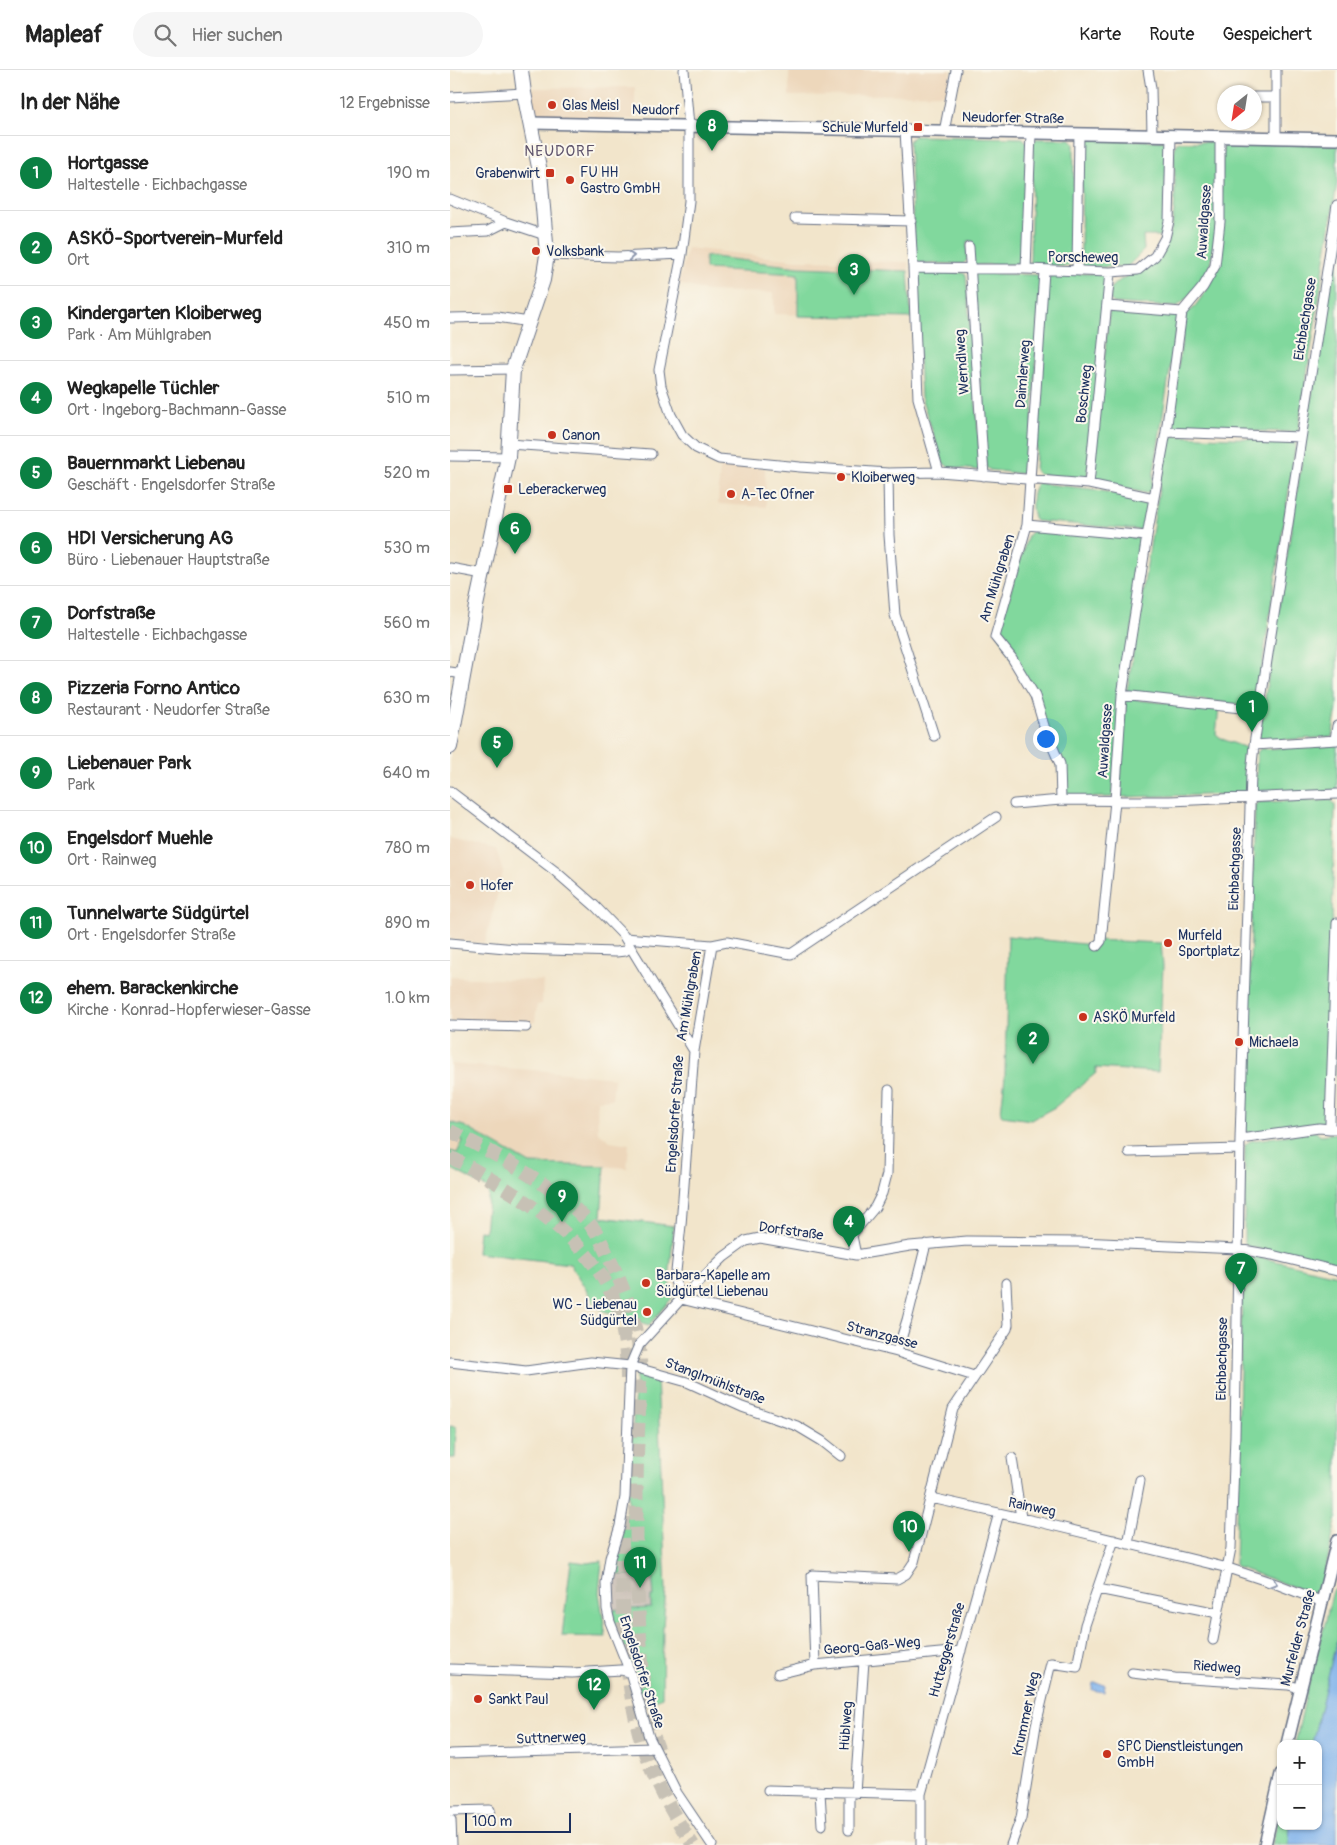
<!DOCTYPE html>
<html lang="de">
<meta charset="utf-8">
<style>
:root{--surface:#fff;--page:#f6f6f6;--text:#222;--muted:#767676;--line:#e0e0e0;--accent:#0b8043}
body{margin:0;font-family:Pangolin,sans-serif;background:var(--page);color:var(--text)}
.controls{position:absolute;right:15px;bottom:15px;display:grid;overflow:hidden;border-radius:10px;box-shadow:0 1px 4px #0004}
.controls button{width:45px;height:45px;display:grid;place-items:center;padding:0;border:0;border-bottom:1px solid var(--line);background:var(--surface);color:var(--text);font:25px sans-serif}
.compass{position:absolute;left:767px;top:15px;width:45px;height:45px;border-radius:50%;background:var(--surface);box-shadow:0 1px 4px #0004;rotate:210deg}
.scale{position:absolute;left:15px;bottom:12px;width:106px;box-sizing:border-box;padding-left:5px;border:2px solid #1b2f5e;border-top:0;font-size:14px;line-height:18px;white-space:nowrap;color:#1b2f5e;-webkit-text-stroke:4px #fbf7ec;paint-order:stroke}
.you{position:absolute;left:595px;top:668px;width:18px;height:18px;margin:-12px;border:4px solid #fff;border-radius:50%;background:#1a73e8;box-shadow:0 0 0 8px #1a73e833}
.badge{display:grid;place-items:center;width:32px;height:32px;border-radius:50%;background:var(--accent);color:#fff;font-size:16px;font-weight:700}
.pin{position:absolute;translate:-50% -41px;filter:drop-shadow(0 1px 2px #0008)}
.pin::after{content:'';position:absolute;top:26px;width:18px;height:15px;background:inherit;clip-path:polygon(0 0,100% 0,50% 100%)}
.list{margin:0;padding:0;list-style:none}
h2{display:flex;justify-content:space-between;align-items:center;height:65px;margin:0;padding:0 20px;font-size:21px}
h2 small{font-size:16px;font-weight:400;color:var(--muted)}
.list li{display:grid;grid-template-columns:32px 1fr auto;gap:15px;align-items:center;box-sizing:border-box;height:75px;padding:0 20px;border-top:1px solid var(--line)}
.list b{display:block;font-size:19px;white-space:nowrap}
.list p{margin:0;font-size:16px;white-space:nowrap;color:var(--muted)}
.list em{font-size:16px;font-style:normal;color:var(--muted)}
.icon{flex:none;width:28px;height:28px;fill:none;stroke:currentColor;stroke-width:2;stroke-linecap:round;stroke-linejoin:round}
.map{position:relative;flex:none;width:887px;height:1775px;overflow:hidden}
header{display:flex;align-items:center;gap:30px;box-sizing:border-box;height:70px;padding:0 25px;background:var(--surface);border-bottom:1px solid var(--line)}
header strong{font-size:24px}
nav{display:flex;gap:28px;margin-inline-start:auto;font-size:18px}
.search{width:350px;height:45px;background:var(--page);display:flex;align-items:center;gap:12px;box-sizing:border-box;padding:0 18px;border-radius:28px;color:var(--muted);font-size:19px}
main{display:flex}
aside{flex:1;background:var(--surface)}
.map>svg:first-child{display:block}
</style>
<header>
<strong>Mapleaf</strong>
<div class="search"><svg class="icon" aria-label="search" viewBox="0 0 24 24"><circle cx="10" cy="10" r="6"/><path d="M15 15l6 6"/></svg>Hier suchen</div>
<nav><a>Karte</a><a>Route</a><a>Gespeichert</a></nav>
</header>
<main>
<aside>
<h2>In der Nähe<small>12 Ergebnisse</small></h2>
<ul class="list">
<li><span class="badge">1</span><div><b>Hortgasse</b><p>Haltestelle · Eichbachgasse</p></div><em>190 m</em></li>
<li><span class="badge">2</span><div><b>ASKÖ-Sportverein-Murfeld</b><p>Ort</p></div><em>310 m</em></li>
<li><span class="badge">3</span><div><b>Kindergarten Kloiberweg</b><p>Park · Am Mühlgraben</p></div><em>450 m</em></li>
<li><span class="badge">4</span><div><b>Wegkapelle Tüchler</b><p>Ort · Ingeborg-Bachmann-Gasse</p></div><em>510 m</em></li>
<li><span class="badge">5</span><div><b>Bauernmarkt Liebenau</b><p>Geschäft · Engelsdorfer Straße</p></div><em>520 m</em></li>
<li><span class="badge">6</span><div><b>HDI Versicherung AG</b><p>Büro · Liebenauer Hauptstraße</p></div><em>530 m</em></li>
<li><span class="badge">7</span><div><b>Dorfstraße</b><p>Haltestelle · Eichbachgasse</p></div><em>560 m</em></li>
<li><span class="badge">8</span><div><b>Pizzeria Forno Antico</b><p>Restaurant · Neudorfer Straße</p></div><em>630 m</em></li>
<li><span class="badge">9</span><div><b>Liebenauer Park</b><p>Park</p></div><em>640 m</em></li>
<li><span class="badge">10</span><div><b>Engelsdorf Muehle</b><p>Ort · Rainweg</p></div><em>780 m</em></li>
<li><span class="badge">11</span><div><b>Tunnelwarte Südgürtel</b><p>Ort · Engelsdorfer Straße</p></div><em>890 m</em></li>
<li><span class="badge">12</span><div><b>ehem. Barackenkirche</b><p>Kirche · Konrad-Hopferwieser-Gasse</p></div><em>1.0 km</em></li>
</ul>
</aside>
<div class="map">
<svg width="887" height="1775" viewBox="0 0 887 1775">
<rect width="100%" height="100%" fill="#fbf7ec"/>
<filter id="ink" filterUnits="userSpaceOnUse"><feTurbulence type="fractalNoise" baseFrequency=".02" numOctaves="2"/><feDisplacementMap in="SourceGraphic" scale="10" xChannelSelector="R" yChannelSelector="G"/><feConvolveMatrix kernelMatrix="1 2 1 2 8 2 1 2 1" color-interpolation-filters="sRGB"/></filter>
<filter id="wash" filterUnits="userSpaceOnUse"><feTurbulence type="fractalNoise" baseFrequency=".0096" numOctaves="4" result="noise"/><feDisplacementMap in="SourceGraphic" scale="20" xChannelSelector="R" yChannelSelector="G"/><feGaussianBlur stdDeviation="1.12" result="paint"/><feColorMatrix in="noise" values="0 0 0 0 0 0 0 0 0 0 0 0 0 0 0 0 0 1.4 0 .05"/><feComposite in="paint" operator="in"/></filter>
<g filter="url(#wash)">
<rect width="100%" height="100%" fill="#f2e5cb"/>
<path fill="#edd7bb" d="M339,0h162l-5,24 -157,2z
M185,17v32h-91l-11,-11 -5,-12 4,-8z
M237,178l109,12 112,2 3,56 -137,-4v-21l-67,-2 -28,-7z
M270,393l45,5 1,39 -48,-3z
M0,769l46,10 7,23 -18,71 -35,-3z
M0,907l93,4 -1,23 -5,1 -2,17 -10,2 -75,-2z
M0,994l96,7 68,7 -2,21 -15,1 1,32 12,9 19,3 -2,24 -30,-2 -67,-2 -66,-38 -14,-4z
M0,1065l13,6 -13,25z"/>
<path fill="#ccc2b9" d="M202,1503l2,23h-3v12l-39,2 -2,-26 2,-9z"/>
<path fill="#81d89d" stroke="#4e847e" d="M464,66l109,2 4,5 -3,119 -3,2 -47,1 -1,-2 -1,-22h-5v19l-4,4 -44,-1 -4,-4 -6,-118z
M586,69h35l3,4 -1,119 -5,4h-34l-4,-5 3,-118z
M637,69l76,2 4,6 -2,64 -4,25h-18l1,14 -17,17h-42l-4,-5 1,-118z
M728,72h35l3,3 1,82 -8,44 -22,27 -11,9 -62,-4 -4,-3 1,-13c6,-4 11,-9 16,-11 6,-3 13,-3 18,-7 38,-28 29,-80 29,-122z
M778,73l109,2v38l-39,248 -2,1 -124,-3 -3,-2 17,-114 7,-4 13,-18 11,-23 6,-121z
M887,163v475l-5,29 -70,4 -3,-4z
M255,186l94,11 109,4 3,47 -113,-2v-42l-93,-5z
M471,201l42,2 3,2 15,194 -3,1 -29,-3 -6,-4 -22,-66 -6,-120z
M525,203l62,2 4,5 -12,191 -5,3 -34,-4 -4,-3 -14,-191z
M601,203l51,1 5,6 -20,197 -4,3 -45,-6 -3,-4 12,-193z
M663,240l62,4 3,4 -27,172 -5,3 -52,-11 -2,-4 17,-165z
M722,366l121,4 3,3 -40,262 -4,1 -125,-15 40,-252z
M587,413l54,6 54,10 4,3 -4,25 -4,3 -105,-9c-6,-9 -5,-28 1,-38z
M586,458l101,10 5,7 -30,252 -44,1 -3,-4 -15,-61 -52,-101 30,-97z
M676,629l93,9 -3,26 6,5 27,10 -2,41 -5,4 -121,3 -2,-4z
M887,675v46l-78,2 -3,-3 1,-37 3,-4z
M882,730l3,6 -8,312 -4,4 -74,11 -4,-3 10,-325 4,-3z
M558,866l85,9 2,-5 66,3 2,23 -5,106 -62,-4v5l-41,34 -24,13 -29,-4 -1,-3 4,-37z
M887,936v119l-2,-2z
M0,1052l14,4 66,38 75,2 -4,51 73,9 -5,54 3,18 -23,27 -45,-14 -7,-4 -27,-43 -93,-11 2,-22 6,1 4,-43 -39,-21 2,-6 -2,-2v-9l7,2 6,-12 -13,-6z
M864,1061l7,4 16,-2v135l-90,-22 -3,-4 1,-97 5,-4z
M799,1185l88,20v241l-17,80 -83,-29 -2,-3 8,-305z
M186,1302l21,4 9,214 -3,36 -1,71 -18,9 -9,-34 -21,-51 -2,-11 39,-2v-12h3l-2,-23 -40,2 16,-68z
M0,1356l6,1 -1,31h-5z
M121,1491l16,2 15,-2 -3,31 7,45 -44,-1z
M887,1518v51l-25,105h-17l16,-71 15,-53 3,-14 4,-15z
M831,1734v22h9l-1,19h-17z"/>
<path fill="#7eb1eb" stroke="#4c70a4" d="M887,1569v206h-48l1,-19h28v-82h-6z
M643,1613l12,1 -1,8 -12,-2z"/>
</g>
<g filter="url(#ink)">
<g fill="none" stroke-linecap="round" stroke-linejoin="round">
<path stroke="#c7c1b5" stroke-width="14" stroke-dasharray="14 7" stroke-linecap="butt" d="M0,1061c43,21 119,62 146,101 5,8 8,16 12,24 17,33 28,65 32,101 1,33 -2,66 -3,98 -1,61 -1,122 3,182 3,39 5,83 21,119
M0,1087c53,27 126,72 156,126 16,29 21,63 21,96
M172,1447c0,72 0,162 21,230 12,36 30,68 50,98"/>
<defs>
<path id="street" d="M234,0l5,56v75l-7,53 -23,116 2,16 10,29 11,20 14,13 23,11 81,8 88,6 51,-1 150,12 65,14
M698,0l3,18 1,47
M0,27l74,-4
M804,27h22
M455,61l8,137 5,130 21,74
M494,62l12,-62
M826,68v-68
M0,129l56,23 39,13
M345,148l116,3
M0,163l38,-2 18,-9
M519,177l15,229
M97,185l71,2 64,-3
M463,198l113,1 84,3 28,-2 17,-14 10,-18 4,-17 2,-86
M576,199l5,-136
M627,201l2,-137
M658,236l74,6
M0,248l47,-1 32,5
M0,300l63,-1
M716,362l135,5
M59,374l142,10
M0,386l58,1
M438,403l1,62 6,80 39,121
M639,414l21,-212
M577,455l120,11
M0,498l33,6
M0,602l14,2
M672,625l137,15
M885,670l2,-14
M804,675l83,-5
M0,721l105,80 40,35 28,29 71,116 -13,174 -6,56 6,18
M611,730l109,1 167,-7
M564,734l47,-4 -1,-36 -15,-35 -10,-33 -23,-38 -17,-21 32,-112 17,-254
M887,853l-7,200v6h7
M175,868l87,7 15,-3 64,12 205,-137
M0,873l67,6 99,3 9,-1 5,-4
M647,876l4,-5 14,-140 7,-106 25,-159 19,-104 16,-120 21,-25 12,-21 5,-44v-85
M0,955l76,2
M244,981l18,-106
M790,1069l79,-11 11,1
M679,1082l111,-3
M406,1185l-4,-19 2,-4 21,-25 7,-14 5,-19 2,-84
M231,1229l216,53 77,24
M447,1282l10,-32 19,-76
M0,1292l76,9 65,-9 39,4 57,16 55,25 55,19 25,15 19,15
M562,1388l9,60
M481,1428l108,24 189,46 51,17 44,17
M678,1474l12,-64
M648,1519l120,24
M763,1570l18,-92 4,-113 5,-296 11,-365 3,-29 83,-540
M365,1595l-3,-90 85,4 9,-5 8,-12 39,-153 54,-80 1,-4 -2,-42
M0,1599l122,4 49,-3 9,2
M682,1603l43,5 113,7 12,3
M328,1604l37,-9 146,-14
M0,1684l203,-6
M318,1720l153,4
M370,1722l2,33
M399,1723v37
M405,1723l9,-132
M0,1741l40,-1
M1,1750l1,25
M262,1775l-35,-52 -28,-56 -19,-65 -20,-50 -3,-13 -1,-26 4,-25 10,-32 5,-29 5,-131 9,-21 42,-46 43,-42 22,-16 14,-3 96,17 54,-9 57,-5 113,1 158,7 34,6 65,16
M471,1775v-51l78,-281
M561,1775l10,-27 15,-93 15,-62 26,4 8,-42 29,-85"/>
<path id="secondary" d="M81,53l806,16
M837,1674l50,-203
M815,1775l16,-71"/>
<path id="primary" d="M0,677l26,-141 32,-149 5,-88 30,-89 4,-25 -7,-83 -16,-79 -3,-23"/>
</defs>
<use href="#street" stroke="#666f84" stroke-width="11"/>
<use href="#secondary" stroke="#666f84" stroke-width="14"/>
<use href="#primary" stroke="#666f84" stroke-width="16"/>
<use href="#street" stroke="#fff" stroke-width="9"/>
<use href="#secondary" stroke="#fff" stroke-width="11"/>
<use href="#primary" stroke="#fff" stroke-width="14"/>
</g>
<defs><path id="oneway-chevron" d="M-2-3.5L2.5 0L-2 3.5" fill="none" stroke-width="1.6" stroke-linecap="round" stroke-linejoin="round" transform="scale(1.25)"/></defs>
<g stroke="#8d97ae">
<use href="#oneway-chevron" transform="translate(181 186) rotate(-3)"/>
<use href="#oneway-chevron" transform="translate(824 1513) rotate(19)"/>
</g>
</g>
<g fill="#c8321e" stroke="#fbf7ec" stroke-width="2">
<circle cx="102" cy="35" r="5"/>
<rect x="463" y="52" width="10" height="10" rx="2.5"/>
<rect x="95" y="98" width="10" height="10" rx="2.5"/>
<circle cx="120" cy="110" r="5"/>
<circle cx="86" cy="181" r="5"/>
<circle cx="102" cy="365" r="5"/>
<circle cx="391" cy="407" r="5"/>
<rect x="53" y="414" width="10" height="10" rx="2.5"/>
<circle cx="281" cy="424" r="5"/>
<circle cx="20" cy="815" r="5"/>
<circle cx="718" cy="873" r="5"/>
<circle cx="633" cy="947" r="5"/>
<circle cx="789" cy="972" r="5"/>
<circle cx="196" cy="1213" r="5"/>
<circle cx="197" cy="1242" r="5"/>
<circle cx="28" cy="1629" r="5"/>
<circle cx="657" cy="1684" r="5"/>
</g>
<g text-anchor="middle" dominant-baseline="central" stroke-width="4" stroke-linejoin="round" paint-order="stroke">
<g font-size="14" fill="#1b2f5e" stroke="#fbf7ec" text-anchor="start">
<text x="112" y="35">Glas Meisl</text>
<text x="458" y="57" text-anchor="end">Schule Murfeld</text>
<text x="130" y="102">FU HH<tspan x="130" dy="16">Gastro GmbH</tspan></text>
<text x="90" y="103" text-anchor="end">Grabenwirt</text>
<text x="96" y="181">Volksbank</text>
<text x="112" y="365">Canon</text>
<text x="401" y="407">Kloiberweg</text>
<text x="68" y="419">Leberackerweg</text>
<text x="291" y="424">A-Tec Ofner</text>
<text x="30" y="815">Hofer</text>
<text x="728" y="865">Murfeld<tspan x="728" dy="16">Sportplatz</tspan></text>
<text x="643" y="947">ASKÖ Murfeld</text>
<text x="799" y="972">Michaela</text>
<text x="206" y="1205">Barbara-Kapelle am<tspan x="206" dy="16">Südgürtel Liebenau</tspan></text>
<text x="187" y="1234" text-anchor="end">WC - Liebenau<tspan x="187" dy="16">Südgürtel</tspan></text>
<text x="38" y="1629">Sankt Paul</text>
<text x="667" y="1676">SPC Dienstleistungen<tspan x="667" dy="16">GmbH</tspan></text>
</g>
<g font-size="14" fill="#1b2f5e" stroke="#fbf7ec">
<text transform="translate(206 40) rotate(1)">Neudorf</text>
<text transform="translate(563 48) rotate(1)">Neudorfer Straße</text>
<text transform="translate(754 152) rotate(-86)">Auwaldgasse</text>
<text x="633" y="187">Porscheweg</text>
<text transform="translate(855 249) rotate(-81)">Eichbachgasse</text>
<text transform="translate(512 292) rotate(-94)">Werndlweg</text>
<text transform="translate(573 304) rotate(-86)">Daimlerweg</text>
<text transform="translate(634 324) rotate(-84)">Boschweg</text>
<text transform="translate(547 508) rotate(-73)">Am Mühlgraben</text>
<text transform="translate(655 671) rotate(-86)">Auwaldgasse</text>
<text transform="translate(785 799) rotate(-88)">Eichbachgasse</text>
<text transform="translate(239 926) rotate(-80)">Am Mühlgraben</text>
<text transform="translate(225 1044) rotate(-86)">Engelsdorfer Straße</text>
<text transform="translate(341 1161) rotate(8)">Dorfstraße</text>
<text transform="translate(432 1265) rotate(15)">Stranzgasse</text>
<text transform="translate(772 1289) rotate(-89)">Eichbachgasse</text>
<text transform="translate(265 1311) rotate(21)">Stanglmühlstraße</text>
<text transform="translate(582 1437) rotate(12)">Rainweg</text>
<text transform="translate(848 1568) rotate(-75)">Murfelder Straße</text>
<text transform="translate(422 1576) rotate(-5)">Georg-Gaß-Weg</text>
<text transform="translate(497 1580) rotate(-74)">Hutteggerstraße</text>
<text transform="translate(767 1597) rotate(4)">Riedweg</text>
<text transform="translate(192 1602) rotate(72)">Engelsdorfer Straße</text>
<text transform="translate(576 1644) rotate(-78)">Krummer Weg</text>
<text transform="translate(396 1656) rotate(-86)">Hüblweg</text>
<text transform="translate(101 1668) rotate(-2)">Suttnerweg</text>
</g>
<g font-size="15" letter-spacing="1" fill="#5f546c" stroke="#fbf7ec">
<text x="110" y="81">NEUDORF</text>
</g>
</g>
</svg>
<div class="controls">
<button>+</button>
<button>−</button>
</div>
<svg class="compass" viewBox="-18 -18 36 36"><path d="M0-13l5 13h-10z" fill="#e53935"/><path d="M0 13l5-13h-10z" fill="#767676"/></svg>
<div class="scale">100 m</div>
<div class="you"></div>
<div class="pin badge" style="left:802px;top:662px">1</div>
<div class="pin badge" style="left:583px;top:994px">2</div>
<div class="pin badge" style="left:404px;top:225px">3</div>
<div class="pin badge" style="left:399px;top:1177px">4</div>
<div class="pin badge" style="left:47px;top:698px">5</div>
<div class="pin badge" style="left:65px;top:484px">6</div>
<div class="pin badge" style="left:791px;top:1224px">7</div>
<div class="pin badge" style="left:262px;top:81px">8</div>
<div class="pin badge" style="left:112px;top:1152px">9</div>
<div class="pin badge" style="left:459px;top:1482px">10</div>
<div class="pin badge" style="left:190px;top:1518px">11</div>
<div class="pin badge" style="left:144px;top:1640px">12</div>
</div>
</main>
